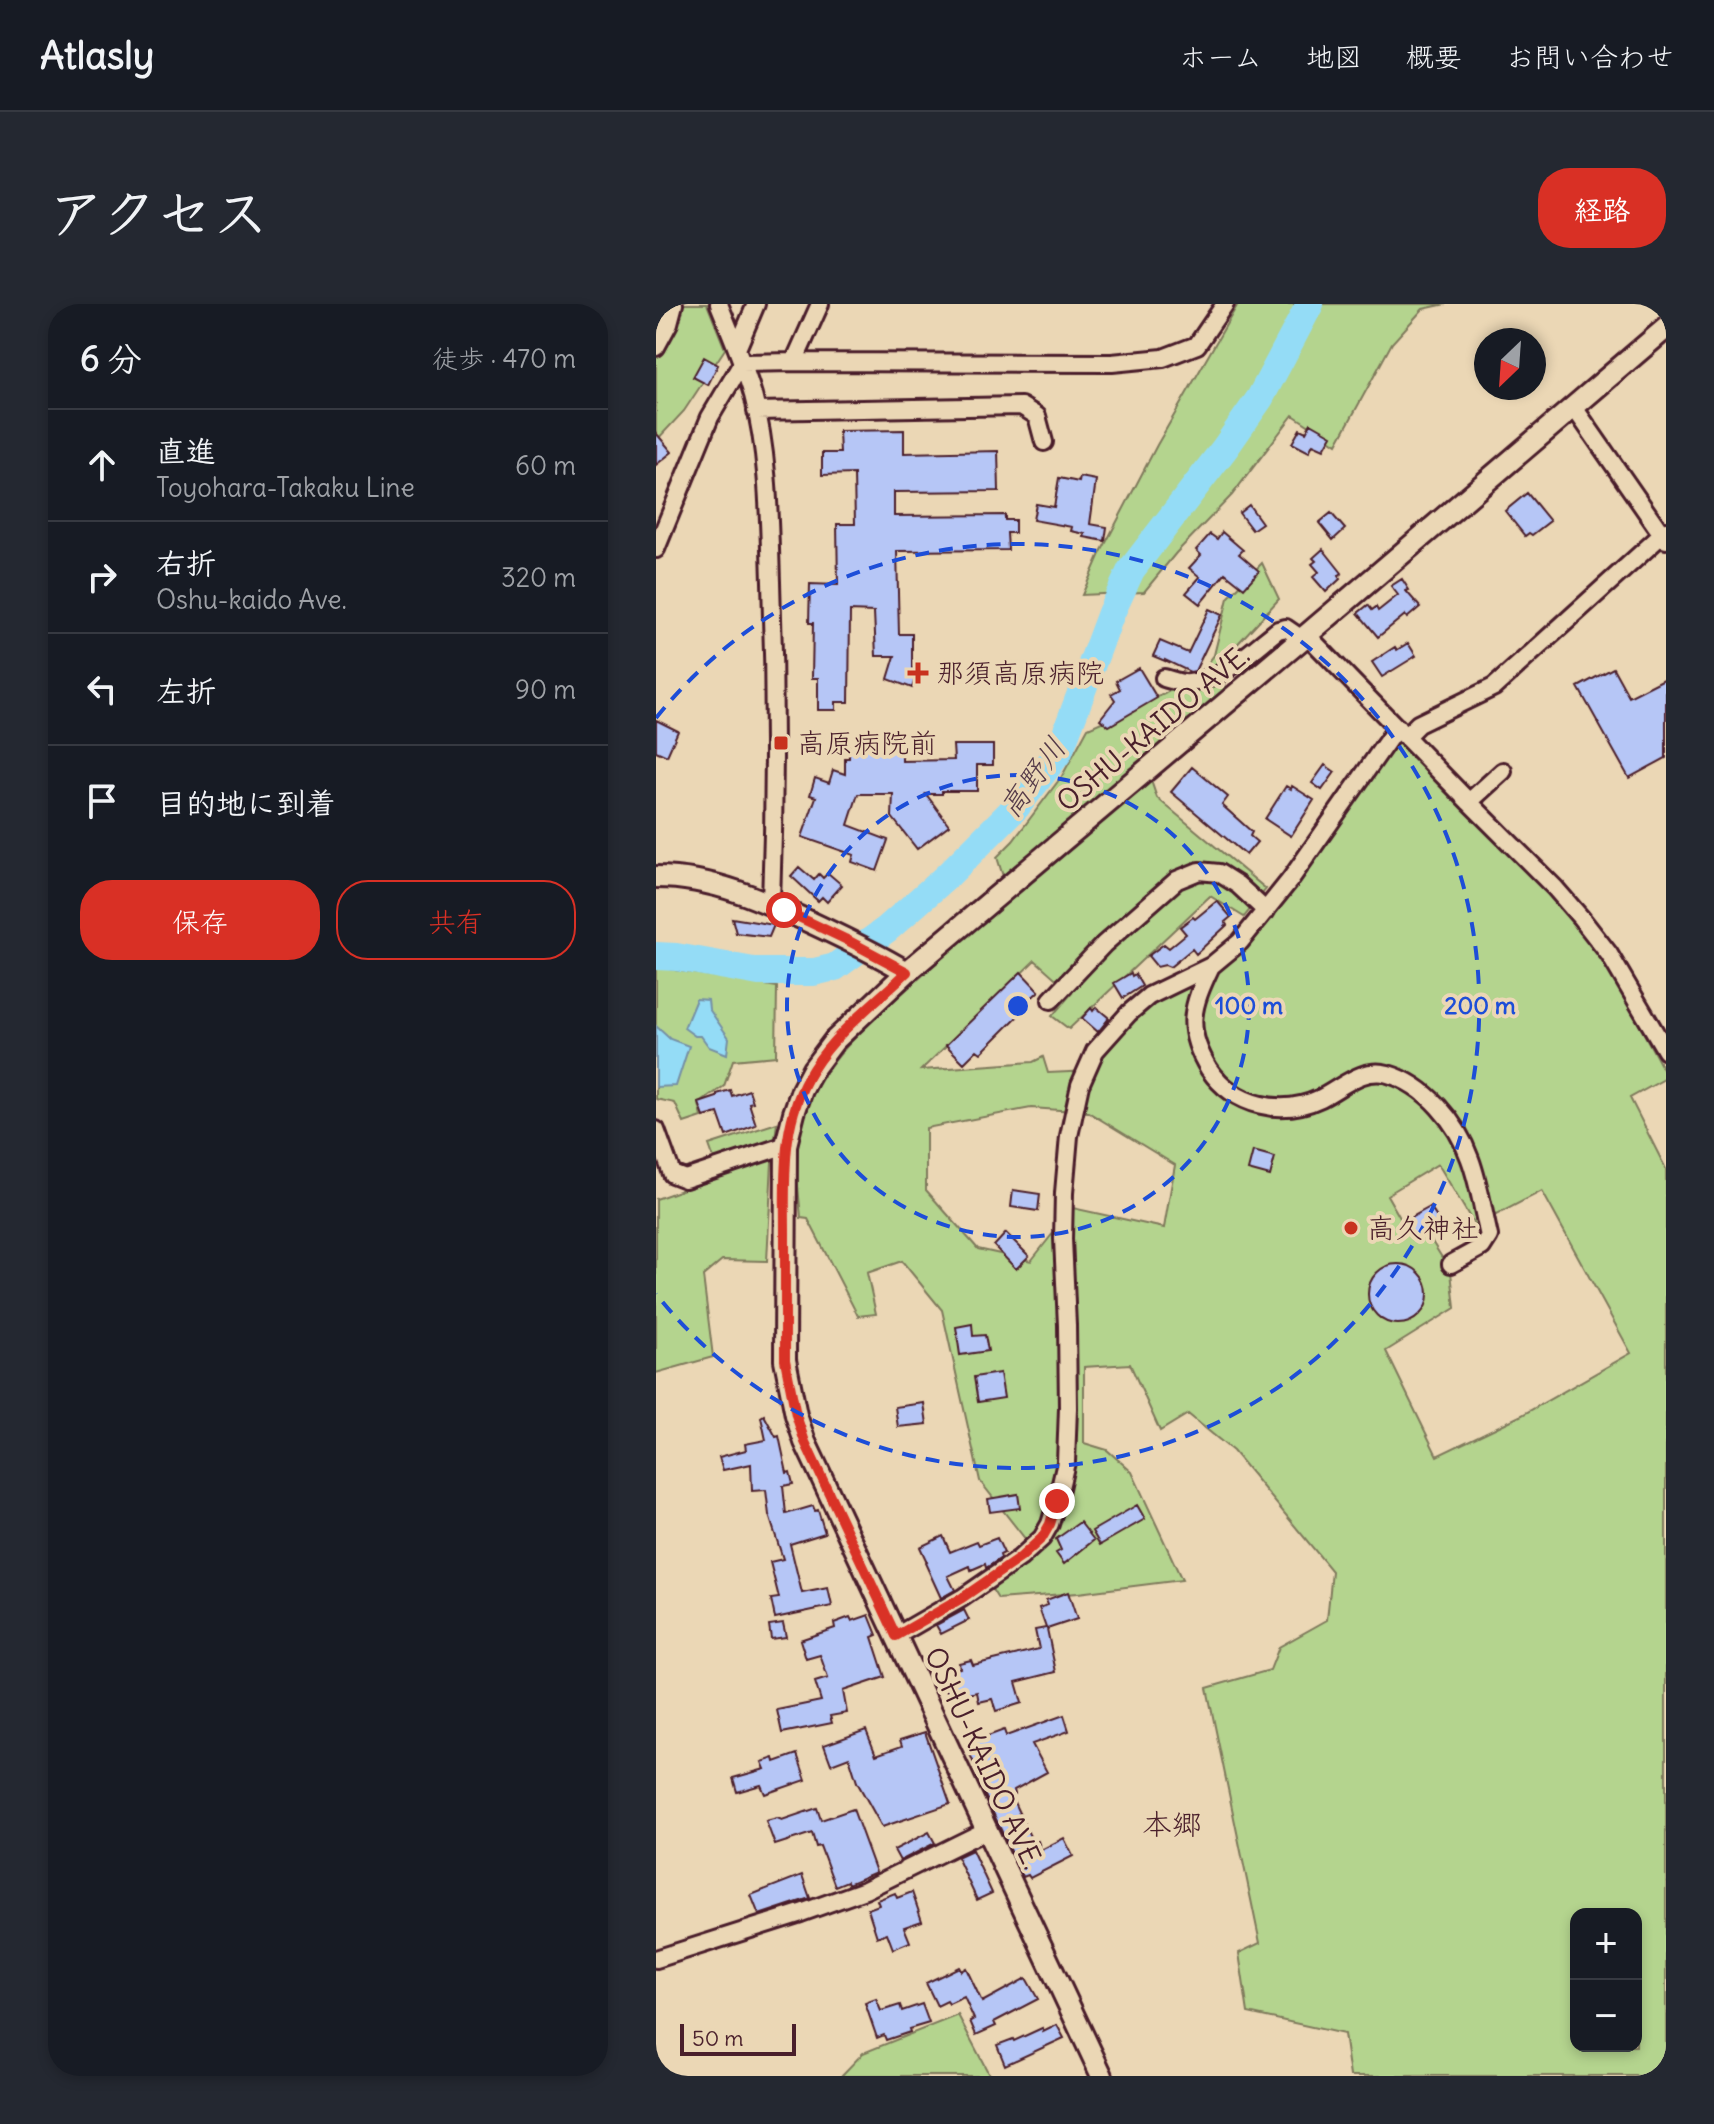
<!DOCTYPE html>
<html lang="ja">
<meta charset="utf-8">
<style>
:root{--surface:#171b24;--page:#242831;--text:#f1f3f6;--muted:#9ea1a6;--line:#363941;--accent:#d93025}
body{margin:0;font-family:Delius,"Klee One",sans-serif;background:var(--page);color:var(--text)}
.controls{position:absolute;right:24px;bottom:24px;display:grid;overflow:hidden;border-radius:16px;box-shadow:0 4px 12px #0003}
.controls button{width:72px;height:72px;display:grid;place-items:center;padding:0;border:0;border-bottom:2px solid var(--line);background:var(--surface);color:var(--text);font:40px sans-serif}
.compass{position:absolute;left:818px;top:24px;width:72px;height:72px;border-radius:50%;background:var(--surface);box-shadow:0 4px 12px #0003;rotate:205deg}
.scale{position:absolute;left:24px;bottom:20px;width:116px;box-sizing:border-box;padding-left:8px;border:4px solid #4a1f2b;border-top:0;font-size:22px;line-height:28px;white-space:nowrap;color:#4a1f2b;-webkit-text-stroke:6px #ebd7b5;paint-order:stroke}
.stop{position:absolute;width:24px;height:24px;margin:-18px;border:6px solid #d93025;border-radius:50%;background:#fff}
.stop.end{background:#d93025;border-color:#fff;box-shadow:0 2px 8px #0008}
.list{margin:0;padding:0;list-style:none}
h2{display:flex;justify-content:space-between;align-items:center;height:104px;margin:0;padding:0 32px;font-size:34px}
h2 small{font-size:26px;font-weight:400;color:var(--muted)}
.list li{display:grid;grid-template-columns:52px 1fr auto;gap:24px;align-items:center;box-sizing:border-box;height:112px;padding:0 32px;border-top:2px solid var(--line)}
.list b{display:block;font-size:30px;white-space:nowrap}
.list p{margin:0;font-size:26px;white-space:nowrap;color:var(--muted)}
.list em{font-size:26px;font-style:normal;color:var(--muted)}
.actions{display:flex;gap:16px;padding:24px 32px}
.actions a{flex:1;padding:18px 0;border:2px solid var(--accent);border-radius:32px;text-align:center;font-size:28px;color:var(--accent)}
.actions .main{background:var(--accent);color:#fff}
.icon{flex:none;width:44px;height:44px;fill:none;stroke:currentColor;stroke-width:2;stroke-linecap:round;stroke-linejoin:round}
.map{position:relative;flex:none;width:1010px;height:1772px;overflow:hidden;border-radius:32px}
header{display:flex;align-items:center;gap:48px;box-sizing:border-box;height:112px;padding:0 40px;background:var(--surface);border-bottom:2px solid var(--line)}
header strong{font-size:38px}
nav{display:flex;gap:44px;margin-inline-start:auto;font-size:28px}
.intro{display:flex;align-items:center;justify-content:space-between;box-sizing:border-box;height:192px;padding:0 48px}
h1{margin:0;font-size:56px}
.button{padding:20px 36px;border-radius:32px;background:var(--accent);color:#fff;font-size:28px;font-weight:700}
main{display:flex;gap:48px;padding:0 48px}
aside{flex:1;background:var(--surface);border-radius:32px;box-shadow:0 4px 12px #0003}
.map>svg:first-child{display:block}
</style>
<header>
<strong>Atlasly</strong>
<nav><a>ホーム</a><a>地図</a><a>概要</a><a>お問い合わせ</a></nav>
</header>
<div class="intro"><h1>アクセス</h1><a class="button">経路</a></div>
<main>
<aside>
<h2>6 分<small>徒歩 · 470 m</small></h2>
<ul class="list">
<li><svg class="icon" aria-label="ahead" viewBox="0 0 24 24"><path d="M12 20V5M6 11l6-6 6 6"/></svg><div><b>直進</b><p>Toyohara-Takaku Line</p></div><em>60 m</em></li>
<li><svg class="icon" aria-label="right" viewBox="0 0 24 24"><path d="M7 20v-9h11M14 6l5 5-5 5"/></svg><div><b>右折</b><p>Oshu-kaido Ave.</p></div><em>320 m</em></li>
<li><svg class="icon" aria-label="left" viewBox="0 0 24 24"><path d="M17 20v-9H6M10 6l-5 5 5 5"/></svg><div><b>左折</b></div><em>90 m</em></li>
<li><svg class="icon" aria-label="arrive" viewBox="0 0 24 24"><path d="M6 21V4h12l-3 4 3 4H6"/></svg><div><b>目的地に到着</b></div></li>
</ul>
<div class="actions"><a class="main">保存</a><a>共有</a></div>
</aside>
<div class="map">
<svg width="1010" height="1772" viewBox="0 0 1010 1772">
<rect width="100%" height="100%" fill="#ebd7b5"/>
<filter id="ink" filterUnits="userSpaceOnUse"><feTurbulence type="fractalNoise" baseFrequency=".0125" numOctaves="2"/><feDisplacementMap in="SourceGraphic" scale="16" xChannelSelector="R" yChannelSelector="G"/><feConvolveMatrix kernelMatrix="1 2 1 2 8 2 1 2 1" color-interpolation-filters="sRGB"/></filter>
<g filter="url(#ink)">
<path fill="#b4d48e" stroke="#7f7a5c" stroke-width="2" fill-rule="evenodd" d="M0,0h51l18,45 -41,62 -28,30z
M582,0h208l-23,5 -31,34 -55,101 -44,-29 -61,80 -56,58 -32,39 -62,3 17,-39 58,-111z
M606,259l17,36 -48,52 -8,44 -78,68 12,35 109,91 -22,28 -34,-21 -141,133 -17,-13 20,-23 -37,-33 -114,110 112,-8 10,-5 5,16 43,-2 10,-21 50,-50 31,-14h26l5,-12 126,-153 60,-80 34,36 114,110 62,81 57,107v3l-36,20 36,71v907h-316l-6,-42 -96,-21 -9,-60 21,-10 -53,-255 63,-18 9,-23 48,-27 5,-49 -99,-120 -45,-37 -28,17 -30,-67 -46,3v76l23,7 25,22 50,108 -104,13 -80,6 -8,-13 36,-46 -46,-59 -38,-171 -40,-49 -35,12 9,41 -18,2 -50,-97 -7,-1c-2,-26 -7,-55 -3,-80 12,-69 74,-118 124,-162 29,-26 58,-52 88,-77l-13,-42 16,-16 49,-65 26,-48 76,-34 36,-20 14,-19 14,-57zM375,804l57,4 87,53 -11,63 -91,-20 -42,53 -53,-12 -52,-59v-62zM782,860l37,62 67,-35 89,162 -109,62 -85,41 -51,-105 69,-43 -4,-36 -25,-40 -14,7 -25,-44zM920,1610h60v132h-60z
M0,663l121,20 -1,69 -43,4 -9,26 -25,18 3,13 -18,6 -9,-20 -19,-4z
M121,819l-5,39 -5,99 -45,-1 -19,16 10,81 -57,16v-174l34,-12v-15l24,-13 -5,-14z
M302,1711l32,61h-149l22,-23z"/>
<path fill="#94dcf6" stroke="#7690a5" stroke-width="2" d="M40,695l12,1 1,9 20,29 -2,16 -18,-7 -8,-11h-6l-11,-8z
M0,722l14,13 19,7 -13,40 -20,1z"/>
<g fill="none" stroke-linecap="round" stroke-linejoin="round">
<path stroke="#94dcf6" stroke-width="28" d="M0,652l20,1 83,15h55l21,-5 52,-38 59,-52 71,-71 42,-54 52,-139 20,-43 94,-122 35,-50 50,-94"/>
</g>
<path fill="#b6c6f6" stroke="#4a1f2b" stroke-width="2" d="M48,53l14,8 -10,20 -15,-8z
M655,119l21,12 -8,14 -11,-5 -4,8 -17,-9 8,-14 6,3z
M248,126v23l94,-2 1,40 -105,1v24l111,-1v5h10v13h-8l1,17 -111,1 2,83h13v34l6,2 -6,18 -24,-9 7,-23h-19l-2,-44 -24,-1 -1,91h-13v8h-18v-32h-6l1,-55h-4l1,-39 28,1 -1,-61h18l-1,-50 -32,1v-22h18l-1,-22z
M0,129l16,19 -16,13z
M424,173l16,3 -6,44 17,3 -2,14 -21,-4 1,-3 -14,-3 1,-4 -39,-7 3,-16 18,3 5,-29 20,4z
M871,189l23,28 -18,14 -3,-2 -4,3 -20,-25z
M593,201l13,18 -10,7 -13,-17z
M675,209l14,16 -12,11 -14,-17z
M566,228l21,18 -4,4 20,17 -15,17 -19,-15 -25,31 -14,-11 14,-16 -11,-9 12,-13 -5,-5 14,-16 7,5z
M667,245l19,24 -4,3 2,3 -14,13 -13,-15 6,-5 -7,-8 4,-3 -3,-3z
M746,275l7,11 -3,1 14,16 -13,11 -2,-3 -27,22 -20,-24 10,-8 4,5 4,-3 2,4 20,-16 -7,-9z
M553,305l13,6 -27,56 -5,1 -25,-12v1l-12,-5 7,-15 28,12z
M752,339l8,13 -34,21 -10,-15 23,-15 2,3z
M483,364l18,30 -48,28 -9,-7 15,-19 -4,-6 9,-5 -4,-8z
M957,364l16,29 37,-19v80l-37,20 -51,-91z
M0,416l22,11 -11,25 -11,-5z
M193,441h53v16l52,-1 -1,-15h40v20h-16v26h-35v3h-16l23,31 -32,24 -25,-32 1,-23h-35l-10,31 40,15 -11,31 -25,-9 2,-7 -52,-18 14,-40 -6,-2 5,-17 14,5 4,-13 12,4v-16h4z
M669,461l10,7 -13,18 -10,-7z
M536,463l36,30 -6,8 30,27 -2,4 7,6 -11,13 -75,-63z
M630,482l5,3 1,-3 22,14 -23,36 -26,-17z
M143,563l15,13 5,-6 4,4 5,-5 14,12 -15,17 -5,-5 -4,4 -27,-25z
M561,597l14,16 -6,5 2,3 -31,29 -4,-5 -22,18 -5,-2 -8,2 -9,-11 16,-12 5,4 17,-14 -6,-7 13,-10 2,2z
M76,614l42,7 -5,12 -33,-4z
M365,668l18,19 -15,14 2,3 -45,45 -4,-3 -13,13 -18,-18z
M475,669l1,3 3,-2 7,12 -19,12 -9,-15z
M440,703l13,11 -11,14 -16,-14 9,-10 2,3z
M74,786l2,6 17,-6 4,12 -4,1 7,22 -30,11 -8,-23 -14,4 -5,-14 18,-6v-3z
M597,847l22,6 -5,19 -22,-6z
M357,886l27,4 -2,17 -27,-4z
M774,903l9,14 -26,15 -8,-15z
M350,929l23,23 -13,13 -22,-23z
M712 990a30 30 0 1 1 60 0a30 30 0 1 1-60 0Z
M316,1020l1,12 12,-1 3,16 -28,4 -4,-28z
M344,1069l4,25 -26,4 -4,-25z
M268,1099l3,21 -29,3 -3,-20z
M108,1111l12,22 3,-1 8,37 3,-1 3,12 -10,2 3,28 27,-8 2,5 3,-1 7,23 -35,11 12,49 26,-5 4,18 -57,12 -4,-19 8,-1 -9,-36 13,-3 -14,-44 -3,-25 -14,1 -1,-27 -28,6 -4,-13 27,-7 -1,-6 21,-4 -5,-23z
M362,1190l2,14 -30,4 -2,-13z
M481,1201l8,14 -45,26 -8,-14z
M424,1218l14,18 -30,24 -8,-11 5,-3 -5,-11z
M287,1232l7,16 27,-11 2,4 18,-7 7,15 -4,2 1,3 -15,10 -1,-4 -14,6 -1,-4 -22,10 7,14 -14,8 -16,-35 2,-1 -7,-15z
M412,1288l9,27 -30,10 9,43 -40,10 6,21 -26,8 -4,-12 -13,3 -2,-10 -28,7 -7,-27 18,-4 -1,-5 12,-3 2,5 66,-16 -4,-19 11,-2 -7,-20 9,-3 -2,-5z
M308,1306l5,10 -28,14 -5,-9z
M213,1311l8,20 -5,2 13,40 -42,14 4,22 -17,3 2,7 -50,10 -5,-23 44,-9 -6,-19 13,-4 -8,-23 -14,4 -6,-19 35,-12 -1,-5 16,-6 2,4z
M127,1319l3,14 -15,2 -2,-14z
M408,1411l5,16 -37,13 15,28 -33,18 1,4 -4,2 22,47 5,-2 3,9 23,-12 9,18 -43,22 -2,-3 -5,2 -42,-90 2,-1 -17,-42 38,-14 2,6z
M210,1426l10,25 26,-9 -2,-6 25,-8 25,72 -68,23 -25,-45 -8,-25 -18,7 -7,-19z
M141,1450l9,26 -41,14 -4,-9 -24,7 -4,-14 32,-9 -3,-7 12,-4 1,4z
M161,1504l4,12 32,-11 23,63 -28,12 -1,-3 -12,5 -15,-40 -4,1 -4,-14 -37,12 -9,-24 11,-3 5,2z
M273,1528l6,11 -35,18 -6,-11z
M316,1546l20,43 -15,7 -20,-43z
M146,1571l8,23 -51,17 -8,-20z
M256,1588l10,29 -18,6 6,15 -17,7 -6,-16 -10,4 -9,-28 11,-4 -2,-5 18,-7 2,5z
M303,1663l2,4 5,-3 16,34 44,-24 12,21 -44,23 2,4 -20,9 -6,-14 4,-2 -10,-22 -15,7 -2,-3 -10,5 -11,-23z
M220,1695l5,12 19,-6 2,6 20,-7 7,19 -20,6 1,3 -24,8 -2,-5 -7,3 -12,-35z
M401,1721l7,13 -59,27 -8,-20 16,-6 1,2 28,-13 1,4z"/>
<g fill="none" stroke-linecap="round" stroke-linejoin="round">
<defs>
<path id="minor" d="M63,0c12,30 25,60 34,91 16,60 16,125 18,187 4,107 4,214 0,321
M0,43l13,-24 5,-19
M81,45l19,-45
M138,58l318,1 51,-5 34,-13 28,-41
M917,102l93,134
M100,107l265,-5 16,10 7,26
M0,245l54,-132 32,-54 52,-1 26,-58
M651,331l162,167 86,86 26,30 28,36 57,97
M508,374c8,2 17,6 25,5 34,-3 63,-33 89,-53l8,-2 16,11
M750,432l12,-12 76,-37 172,-156
M813,498l34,-31
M555,662c-19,40 -27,62 -2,103 25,37 72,48 112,29 22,-11 41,-31 67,-24 38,11 69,48 82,85 9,24 13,52 19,77l-7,11 -31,17
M395,696l53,-56 73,-64 22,-9 20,2 19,12 28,26
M0,826l16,44 13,5 101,-34
M240,1332l66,-38 58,-40 22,-20 8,-14 7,-23 9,-39 2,-54 -1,-83 -4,-86 1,-46 5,-57 11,-51 15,-34 34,-38 20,-17 62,-30 29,-24 50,-62 107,-153
M0,1655l145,-46 64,-23 122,-60"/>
<path id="major" d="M0,573c57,0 107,23 158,47 32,15 63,30 93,48
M446,1772l-280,-598 -17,-36 -9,-27 -11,-55 1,-215 8,-32 8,-23 11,-21 21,-28 73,-69 395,-333 364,-311"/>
</defs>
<use href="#minor" stroke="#4a1f2b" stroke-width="22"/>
<use href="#major" stroke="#4a1f2b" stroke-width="26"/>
<use href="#minor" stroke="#ebd7b5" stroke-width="16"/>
<use href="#major" stroke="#ebd7b5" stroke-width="20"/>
</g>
</g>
<g fill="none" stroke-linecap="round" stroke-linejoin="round" filter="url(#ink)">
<path stroke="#d93025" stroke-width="10" d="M128,606l63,30 60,32c-32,31 -70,59 -94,97 -33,52 -28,109 -28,167 0,41 0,83 0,124l11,55 9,27 91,194 66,-38 58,-40 22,-20 8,-14 7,-23"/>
</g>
<g fill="none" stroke="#1d4ed8" stroke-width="4" stroke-dasharray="14 10">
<circle cx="362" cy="702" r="231"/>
<path d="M0 414A462 462 0 1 1 0 990"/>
</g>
<g fill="#c8321e" stroke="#ebd7b5" stroke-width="3">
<path d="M258 357h8v8h8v8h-8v8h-8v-8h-8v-8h8z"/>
<rect x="117" y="431" width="16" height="16" rx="4"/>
<circle cx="695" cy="924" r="8"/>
</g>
<g text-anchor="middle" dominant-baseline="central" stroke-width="8" stroke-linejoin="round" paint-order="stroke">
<g font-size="28" fill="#4a1f2b" stroke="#ebd7b5" text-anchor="start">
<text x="280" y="369">那須高原病院</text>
<text x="141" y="439">高原病院前</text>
<text x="711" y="924">高久神社</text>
</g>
<g font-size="28" fill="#4a1f2b" stroke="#ebd7b5">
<text transform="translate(497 424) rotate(-40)">OSHU-KAIDO AVE.</text>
<text transform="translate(328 1454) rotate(65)">OSHU-KAIDO AVE.</text>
</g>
<g font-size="30" font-style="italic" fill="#553b49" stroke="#ebd7b5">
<text transform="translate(376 473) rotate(-54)">高野川</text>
</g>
<g font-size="30" fill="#4a1f2b" stroke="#ebd7b5">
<text x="516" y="1520">本郷</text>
</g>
</g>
<circle cx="362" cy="702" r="12" fill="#1d4ed8" stroke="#ebd7b5" stroke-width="4"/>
<g font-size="24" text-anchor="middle" font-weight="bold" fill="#1d4ed8" stroke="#ebd7b5" stroke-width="8" stroke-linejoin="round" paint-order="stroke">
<text x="593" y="710">100 m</text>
<text x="824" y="710">200 m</text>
</g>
</svg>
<div class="controls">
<button>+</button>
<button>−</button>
</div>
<svg class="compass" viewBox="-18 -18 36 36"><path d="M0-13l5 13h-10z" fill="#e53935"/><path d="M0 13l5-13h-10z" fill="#9ea1a6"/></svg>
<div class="scale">50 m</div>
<div class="stop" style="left:128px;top:606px"></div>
<div class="stop end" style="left:401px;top:1197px"></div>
</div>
</main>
